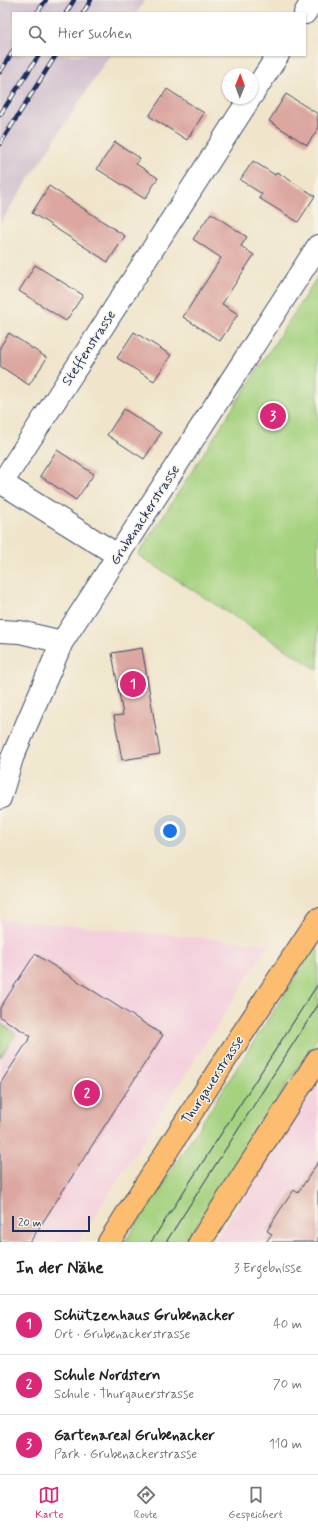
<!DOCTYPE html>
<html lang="de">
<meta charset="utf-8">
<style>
:root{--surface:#fff;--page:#f6f6f6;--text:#222;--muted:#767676;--line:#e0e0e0;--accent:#db2777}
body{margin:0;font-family:Mynerve,sans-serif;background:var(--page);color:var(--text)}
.compass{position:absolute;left:222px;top:68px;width:36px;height:36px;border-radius:50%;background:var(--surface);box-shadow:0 1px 3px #0004;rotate:1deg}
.scale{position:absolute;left:12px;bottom:10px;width:78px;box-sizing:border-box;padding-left:4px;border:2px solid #1b2f5e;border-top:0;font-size:11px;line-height:14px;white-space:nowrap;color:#1b2f5e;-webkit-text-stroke:3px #f7f3e8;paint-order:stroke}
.you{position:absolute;left:170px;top:831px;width:14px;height:14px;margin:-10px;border:3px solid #fff;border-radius:50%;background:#1a73e8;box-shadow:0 0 0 6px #1a73e833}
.badge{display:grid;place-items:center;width:26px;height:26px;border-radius:50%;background:var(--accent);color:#fff;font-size:13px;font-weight:700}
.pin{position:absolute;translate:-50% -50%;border:2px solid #fff;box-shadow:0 1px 4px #0006}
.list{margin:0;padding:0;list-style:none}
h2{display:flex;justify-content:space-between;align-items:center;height:52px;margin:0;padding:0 16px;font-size:17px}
h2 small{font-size:13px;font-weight:400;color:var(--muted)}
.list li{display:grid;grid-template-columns:26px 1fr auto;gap:12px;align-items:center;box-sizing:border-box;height:60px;padding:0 16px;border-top:1px solid var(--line)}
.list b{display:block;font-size:15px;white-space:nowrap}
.list p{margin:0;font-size:13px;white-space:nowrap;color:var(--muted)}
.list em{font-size:13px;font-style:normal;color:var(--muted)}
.icon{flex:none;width:22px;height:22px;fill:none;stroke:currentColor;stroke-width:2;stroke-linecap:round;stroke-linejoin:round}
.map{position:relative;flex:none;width:318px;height:1242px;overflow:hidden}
.search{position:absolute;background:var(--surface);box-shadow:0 1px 3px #0004;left:12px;right:12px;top:12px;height:44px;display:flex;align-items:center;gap:10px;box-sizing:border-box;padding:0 14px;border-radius:0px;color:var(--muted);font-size:15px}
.sheet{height:232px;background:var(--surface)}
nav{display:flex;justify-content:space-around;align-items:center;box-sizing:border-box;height:56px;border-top:1px solid var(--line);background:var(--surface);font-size:11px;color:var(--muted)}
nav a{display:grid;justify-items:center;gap:2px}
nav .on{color:var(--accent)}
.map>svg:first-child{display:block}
</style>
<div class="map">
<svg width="318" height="1242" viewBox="0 0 318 1242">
<rect width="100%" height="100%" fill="#f7f3e8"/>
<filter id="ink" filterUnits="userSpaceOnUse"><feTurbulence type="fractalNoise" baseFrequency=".025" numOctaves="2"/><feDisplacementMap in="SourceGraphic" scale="8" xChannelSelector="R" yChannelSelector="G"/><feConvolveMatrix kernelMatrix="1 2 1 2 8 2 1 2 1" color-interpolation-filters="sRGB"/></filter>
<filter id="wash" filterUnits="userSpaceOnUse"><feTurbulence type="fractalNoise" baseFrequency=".012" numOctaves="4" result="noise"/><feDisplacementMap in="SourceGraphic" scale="16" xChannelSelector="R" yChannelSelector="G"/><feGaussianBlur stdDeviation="0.9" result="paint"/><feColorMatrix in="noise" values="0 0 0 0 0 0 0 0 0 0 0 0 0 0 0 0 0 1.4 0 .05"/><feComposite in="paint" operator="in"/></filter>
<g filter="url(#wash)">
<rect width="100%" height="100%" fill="#f0e5cb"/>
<path fill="#f4cfdd" d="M0,919l269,25 -191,298h-78z
M318,1083v159h-105z"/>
<path fill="#d0bdcd" d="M0,0h145l-8,13h-124v42h97l-110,168z"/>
<path fill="#a5d27f" stroke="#60806e" d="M318,276v394l-180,-115z
M318,942v95l-132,205h-61z
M0,1023l16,11 -16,24z"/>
<g id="blocks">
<path fill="#dca7a0" d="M167,89l37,24 -17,27 -38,-24z
M286,94l32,20v15l-11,16 -38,-24z
M115,142l25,16 -4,6 22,14 -13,21 -48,-30z
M253,161l22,14 2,-3 38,24 -17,26 -39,-24 3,-4 -22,-14z
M49,186l76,50 -17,26 -76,-49z
M211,213l36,24 -6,9 13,9 -32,49 16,10 -18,27 -37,-24 38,-59 -28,-19z
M35,265l48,30 -17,26 -47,-30z
M134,332l37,23 -17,26 -37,-23z
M9,333l38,25 -18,27 -29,-19v-19z
M124,409l37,24 -17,26 -37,-24z
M57,450l37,24 -18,26 -36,-24z
M142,648l18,106 -38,6 -8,-44 9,-1 -11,-62z
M35,954l128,81 -133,207h-30v-158l31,-48 -31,-19v-9z
M318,1162v80h-52l6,-8 -5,-3 13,-21 14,-20 4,3z"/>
</g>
</g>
<g filter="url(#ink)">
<use href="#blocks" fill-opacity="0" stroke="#3b4a6e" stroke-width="1"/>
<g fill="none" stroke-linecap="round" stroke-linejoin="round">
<defs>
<path id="minor" d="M305,13l8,-13
M252,95l26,-40
M119,556l-117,-73 248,-385
M0,631l20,1 42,10
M0,798l12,-40 50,-116 256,-396"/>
<path id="major" d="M109,1242l114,-179 95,-144
M200,1242l118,-183"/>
</defs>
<use href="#minor" stroke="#3b4a6e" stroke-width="24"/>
<use href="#major" stroke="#3b4a6e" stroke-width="24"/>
<use href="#minor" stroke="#fff" stroke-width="22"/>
<use href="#major" stroke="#fcbd6f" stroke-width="22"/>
<path stroke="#1b2f5e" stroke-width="1" d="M151,1242l167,-258
M166,1242l152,-237"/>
<defs>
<path id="rail" d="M37,13l9,-13
M66,13l8,-13
M83,13l8,-13
M0,72l13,-21
M0,115l39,-60
M0,144l56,-89"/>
</defs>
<use href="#rail" stroke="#1b2f5e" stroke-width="4.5"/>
<use href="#rail" stroke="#f7f3e8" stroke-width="3" stroke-dasharray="9" stroke-linecap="butt"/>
</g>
</g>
<g text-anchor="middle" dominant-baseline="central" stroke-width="3" stroke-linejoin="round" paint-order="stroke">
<g font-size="14" fill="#1b2f5e" stroke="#f7f3e8">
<text transform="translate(89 348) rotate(-57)">Steffenstrasse</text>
<text transform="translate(145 515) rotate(-57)">Grubenackerstrasse</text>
<text transform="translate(213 1080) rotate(-57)">Thurgauerstrasse</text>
</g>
</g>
</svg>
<svg class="compass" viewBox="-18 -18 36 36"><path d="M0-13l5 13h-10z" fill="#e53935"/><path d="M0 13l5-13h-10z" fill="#767676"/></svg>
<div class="scale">20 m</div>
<div class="you"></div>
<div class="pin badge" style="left:133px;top:684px">1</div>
<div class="pin badge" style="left:87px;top:1093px">2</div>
<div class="pin badge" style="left:273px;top:416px">3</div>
<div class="search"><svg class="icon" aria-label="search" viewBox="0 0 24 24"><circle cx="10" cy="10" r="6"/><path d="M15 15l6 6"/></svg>Hier suchen</div>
</div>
<section class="sheet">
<h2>In der Nähe<small>3 Ergebnisse</small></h2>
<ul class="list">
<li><span class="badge">1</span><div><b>Schützenhaus Grubenacker</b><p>Ort · Grubenackerstrasse</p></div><em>40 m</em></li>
<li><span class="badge">2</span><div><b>Schule Nordstern</b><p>Schule · Thurgauerstrasse</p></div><em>70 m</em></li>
<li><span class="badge">3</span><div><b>Gartenareal Grubenacker</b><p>Park · Grubenackerstrasse</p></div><em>110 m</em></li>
</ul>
</section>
<nav>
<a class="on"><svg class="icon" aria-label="map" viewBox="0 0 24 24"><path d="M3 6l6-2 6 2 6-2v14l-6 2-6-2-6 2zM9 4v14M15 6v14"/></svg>Karte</a>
<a><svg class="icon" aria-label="directions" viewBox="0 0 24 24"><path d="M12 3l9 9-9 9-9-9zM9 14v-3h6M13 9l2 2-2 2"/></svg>Route</a>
<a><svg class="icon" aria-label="saved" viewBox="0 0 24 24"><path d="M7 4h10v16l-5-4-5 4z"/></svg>Gespeichert</a>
</nav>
